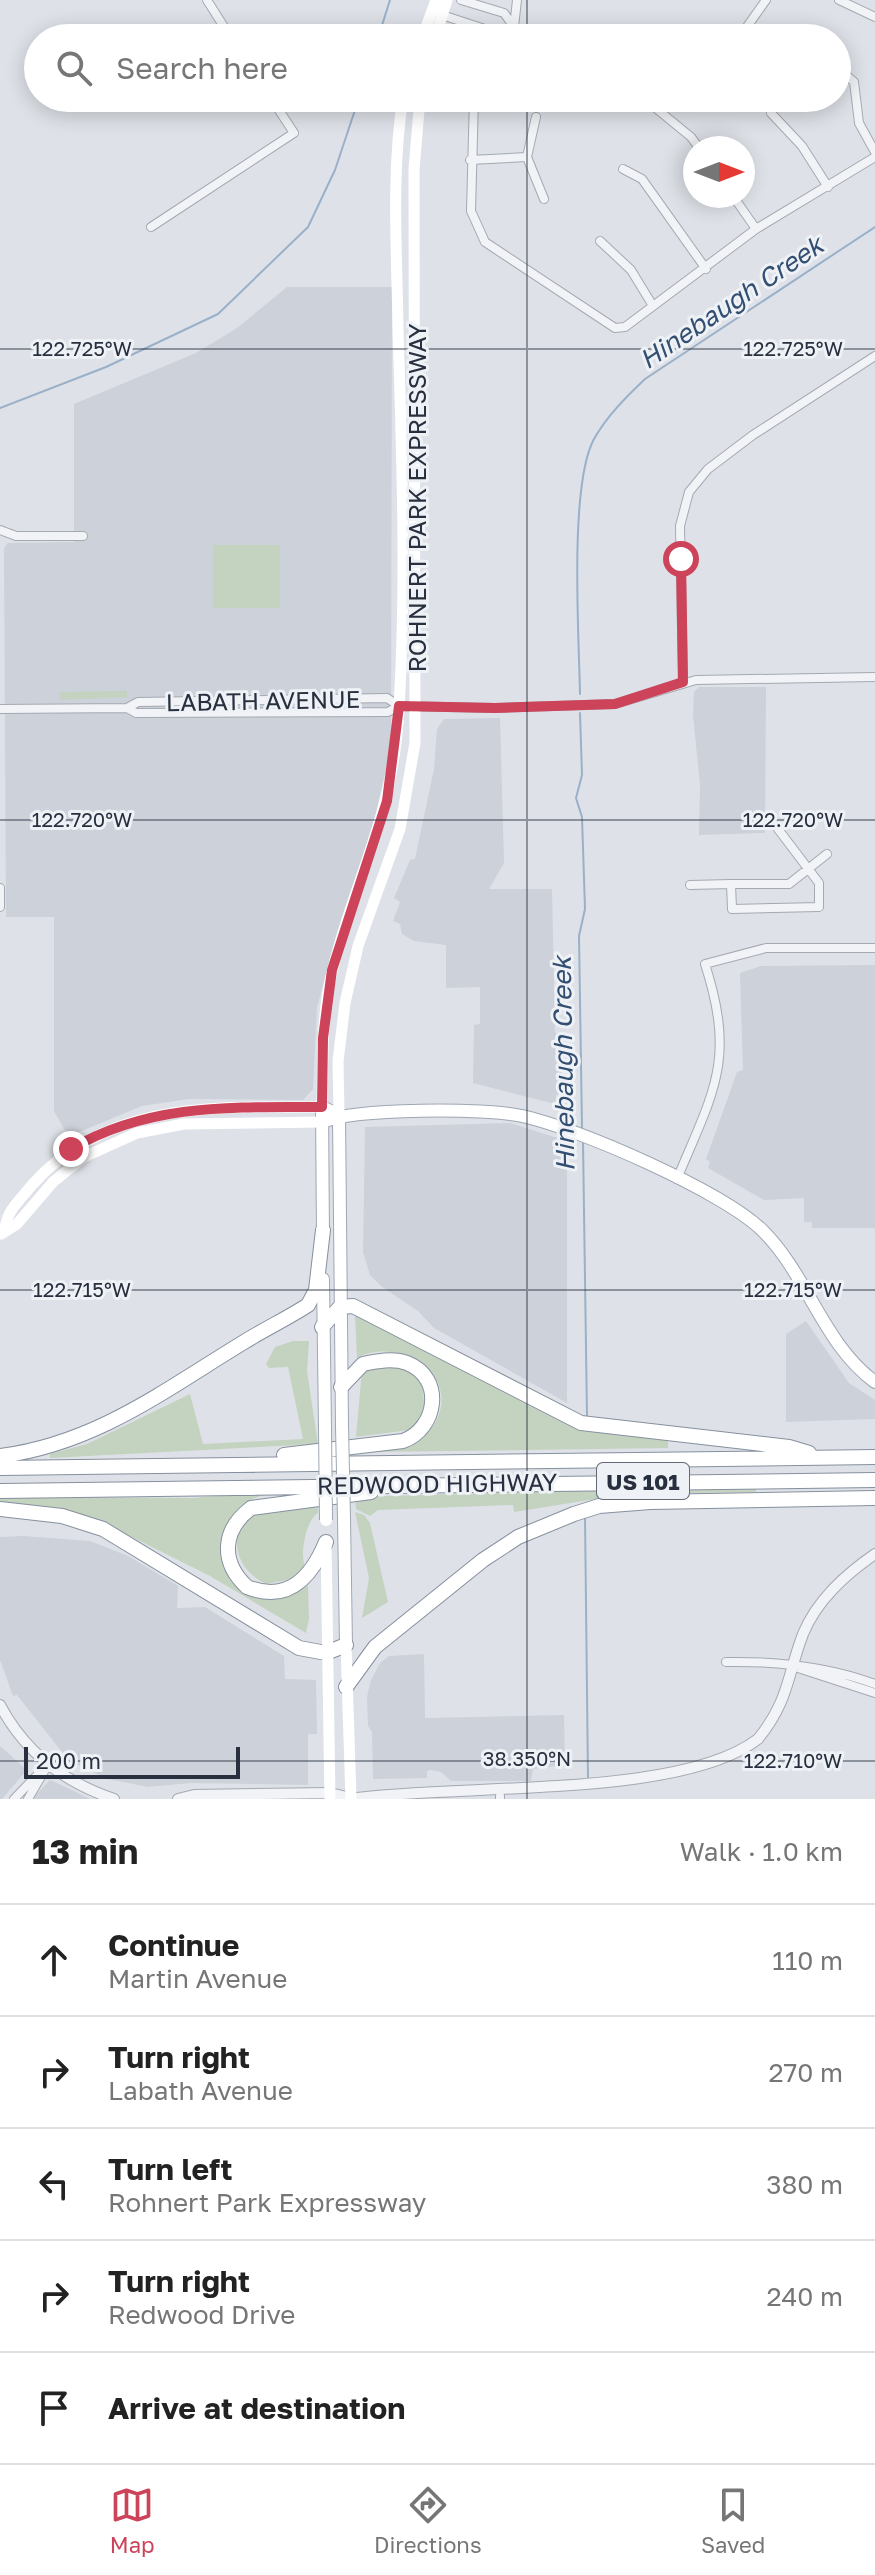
<!DOCTYPE html>
<meta charset="utf-8">
<style>
:root{--surface:#fff;--page:#f2f2f2;--text:#222;--muted:#767676;--line:#e0e0e0;--accent:#cd4359}
body{margin:0;font-family:"Golos Text",sans-serif;background:var(--page);color:var(--text)}
.compass{position:absolute;left:683px;top:136px;width:72px;height:72px;border-radius:50%;background:var(--surface);box-shadow:0 4px 20px #0003;rotate:90deg}
.scale{position:absolute;left:24px;bottom:20px;width:216px;box-sizing:border-box;padding-left:8px;border:4px solid #28303f;border-top:0;font-size:22px;line-height:28px;white-space:nowrap;color:#28303f;-webkit-text-stroke:6px #eef1f5;paint-order:stroke}
.stop{position:absolute;width:24px;height:24px;margin:-18px;border:6px solid #cd4359;border-radius:50%;background:#fff}
.stop.end{background:#cd4359;border-color:#fff;box-shadow:0 2px 8px #0008}
.list{margin:0;padding:0;list-style:none}
h2{display:flex;justify-content:space-between;align-items:center;height:104px;margin:0;padding:0 32px;font-size:34px}
h2 small{font-size:26px;font-weight:400;color:var(--muted)}
.list li{display:grid;grid-template-columns:52px 1fr auto;gap:24px;align-items:center;box-sizing:border-box;height:112px;padding:0 32px;border-top:2px solid var(--line)}
.list b{display:block;font-size:30px;white-space:nowrap}
.list p{margin:0;font-size:26px;white-space:nowrap;color:var(--muted)}
.list em{font-size:26px;font-style:normal;color:var(--muted)}
.icon{flex:none;width:44px;height:44px;fill:none;stroke:currentColor;stroke-width:2;stroke-linecap:round;stroke-linejoin:round}
.map{position:relative;flex:none;width:875px;height:1799px;overflow:hidden}
.search{position:absolute;background:var(--surface);box-shadow:0 4px 20px #0003;left:24px;right:24px;top:24px;height:88px;display:flex;align-items:center;gap:20px;box-sizing:border-box;padding:0 28px;border-radius:44px;color:var(--muted);font-size:30px}
.sheet{height:664px;background:var(--surface)}
nav{display:flex;justify-content:space-around;align-items:center;box-sizing:border-box;height:112px;border-top:2px solid var(--line);background:var(--surface);font-size:22px;color:var(--muted)}
nav a{display:grid;justify-items:center;gap:4px}
nav .on{color:var(--accent)}
.map>svg:first-child{display:block}
</style>
<div class="map">
<svg width="875" height="1799" viewBox="0 0 875 1799">
<rect width="100%" height="100%" fill="#dee2e8"/>
<path fill="#ccd1da" d="M287,287h105l-1,458 -23,104 -26,67 -25,91 -4,82 -10,11 -114,-1 -47,7 -70,29 -6,-3 -12,-21v-194h-48l-2,-369 4,-5 66,-1v-138l122,-51 41,-25z
M699,687h67l-1,146 -66,2 1,-50 -7,-70 1,-23z
M500,718l4,145 -15,26h63l3,144 6,1v60l-5,1 -1,9 -82,-21 1,-58 6,-1v-37l-34,1v-43l-32,-4 -12,-7 -2,-10 -7,-3 7,-19 -6,-4 16,-38 5,-1 19,-90 3,-40 7,-10z
M875,965v263h-63v-6h-8v-24l-40,2 -56,-32 2,-6 -4,-3 31,-87 6,-2 -3,-97 21,-7z
M510,1123l57,18v262l-133,-75 -16,-17 -37,-25 -11,-11 -7,-23 2,-125z
M806,1321l43,62 26,17v19l-89,3v-88z
M23,1536l67,5 38,15 50,30 -1,22 28,-1 79,49 1,23 31,1 1,54h-9v51l-118,-2 -42,4 -40,-8 -39,-18 -52,-66 -4,1 -13,-36v-123z
M424,1654l1,64 139,-3 1,50 -32,4 -2,12h-80l-10,-9 -10,-2 -4,1v7l-54,1 -1,-47 -4,-6 -1,-29 4,-17 9,-17 9,-7z
M0,1746l27,24 -25,29h-2z
M50,1780l22,10 18,9h-58z"/>
<path fill="#c4d2c0" d="M213,545h67v63h-67z
M127,691v6l-66,3 -2,-8z
M355,1315l9,2 217,114 87,9v8l-297,4c16,-17 51,-4 65,-31 25,-48 -40,-85 -79,-63z
M293,1341h16l-2,30 11,73 -268,14v-4l37,-10 103,-50 13,50 100,-5 -15,-72 -19,1 -3,-4 9,-17z
M401,1366l21,13 3,35 -16,16 -53,7 6,-67z
M755,1485l1,7 -129,2 -113,18 -1,-7 -135,5 -8,6 -14,-7 -1,-12z
M265,1492v3c-43,10 -41,41 -36,76l55,26 24,-11 1,33 -3,14 -96,-57 -114,-57 -27,-8 -69,-7v-7l193,1z
M318,1503v10c-13,8 -19,44 -12,56l-10,9 -29,6c-31,-12 -44,-53 -10,-72 15,-8 44,-6 61,-9z
M355,1512l9,3 6,8 18,79 -26,16 7,-40z"/>
<g fill="none" stroke-linecap="round" stroke-linejoin="round">
<path stroke="#99b0c8" stroke-width="2" d="M378,38l12,-38
M0,408l106,-41 112,-53 90,-87 27,-57 24,-72
M580,694c-1,-57 -11,-209 14,-255 13,-23 32,-42 51,-60l230,-152
M580,713l2,62 -6,23 6,19 3,92 -6,27 3,192
M583,1142l4,274
M585,1517l3,262"/>
<defs>
<path id="minor" d="M207,0l24,38
M839,0l36,17
M439,14l58,19 17,-6 -10,-14 -43,-13
M508,38l6,-11 3,-27
M739,38l27,-38
M837,67l17,15 5,41 16,29
M474,98l-3,113 14,31 130,86 10,-1 131,-98 119,-72
M652,105l39,32 8,11
M771,113l31,33 26,41
M527,157l9,-40
M470,160l57,-3 17,42
M623,169l19,10 64,90
M733,196l23,33
M151,227l143,-94 -23,-35
M600,241l31,29 22,36
M0,530l16,6h67
M683,682l-3,-156 9,-34 19,-23 45,-34 122,-79
M127,708l11,-6 249,-4 12,8
M0,709l127,-1 9,5 252,-1 11,-6 96,2 120,-4 81,-24 179,-3
M731,884h58l38,-30
M690,885l41,-1 1,25 87,-2v-24l-41,-54
M0,888v19
M677,1179c37,-89 59,-118 28,-215l61,-16h109
M726,1662c51,-1 100,4 149,22
M798,1668l77,25
M500,1796v3
M14,1799l34,-35
M28,1799l18,-31"/>
<path id="tertiary" d="M0,1705c25,47 63,77 114,94
M178,1799l16,-4 136,-2 21,5
M348,1799c112,-16 332,0 410,-60 31,-38 29,-63 45,-105 14,-34 42,-59 72,-80"/>
<path id="primary" d="M339,1115l3,311
M323,1122c32,-14 163,-14 199,-6 56,12 202,76 241,115 45,45 60,113 112,151
M323,1236l-1,-129 17,8
M323,1279l2,149
M344,1519l2,126"/>
<path id="motorway" d="M322,1327l18,-20 13,-1 228,117 208,24 20,6
M284,1455l119,-14c34,-12 42,-63 4,-78 -14,-5 -30,-2 -44,1l-22,23
M0,1456c95,-12 165,-66 244,-114 21,-13 44,-24 64,-37l8,-15 7,-60
M0,1468l875,-11
M0,1491l875,-11
M0,1509l62,7 41,13 196,119 27,5 20,-8
M326,1542c-15,36 -38,61 -79,45 -27,-25 -25,-57 4,-79l120,-16
M346,1687l29,-40 108,-87 35,-23 56,-23 25,-8 51,-4 225,-4"/>
</defs>
<use href="#minor" stroke="#a4a9b2" stroke-width="10"/>
<use href="#tertiary" stroke="#a4a9b2" stroke-width="12"/>
<use href="#primary" stroke="#9ea7b3" stroke-width="14"/>
<use href="#motorway" stroke="#86909e" stroke-width="16"/>
<use href="#minor" stroke="#f1f3f6" stroke-width="8"/>
<use href="#tertiary" stroke="#f1f3f6" stroke-width="10"/>
<path stroke="#fff" stroke-width="11" d="M422,38l14,-38
M435,38l12,-38
M339,1115l-1,-54 7,-58 13,-57 42,-117 15,-86 -1,-574 6,-71
M5,1230c1,-19 15,-30 27,-45 75,-85 186,-78 290,-78 1,-46 -1,-94 11,-139 22,-88 58,-151 65,-245 9,-131 4,-264 0,-395 -1,-75 -7,-155 5,-230
M1,1234l16,-10 36,-42 31,-25 53,-24 47,-9 139,-2
M326,1544l4,255
M346,1645l5,154"/>
<use href="#primary" stroke="#fff" stroke-width="12"/>
<use href="#motorway" stroke="#fff" stroke-width="14"/>
<defs>
<path id="primary-bridge" d="M342,1426l2,93
M325,1428l1,92"/>
</defs>
<use href="#primary-bridge" stroke="#9ea7b3" stroke-width="14" stroke-linecap="butt"/>
<use href="#primary-bridge" stroke="#fff" stroke-width="12"/>
</g>
<g fill="none" stroke-linecap="round" stroke-linejoin="round">
<path stroke="#cd4359" stroke-width="10" d="M71,1149c78,-46 163,-42 251,-42l1,-69 9,-68 55,-169 12,-95 96,2 120,-4 68,-22 -2,-123"/>
</g>
<path fill="none" stroke="#28303f" stroke-width="2" stroke-opacity="0.45" d="M527,0v38M527,98v1701M0,349h875M0,820h875M0,1290h875M0,1761h875"/>
<g text-anchor="middle" dominant-baseline="central" stroke-width="6" stroke-linejoin="round" paint-order="stroke">
<rect fill="#eef1f5" stroke="#636a76" stroke-width="2" x="597" y="1463" width="92" height="36" rx="6"/>
<g font-size="22" font-weight="bold" fill="#28303f">
<text x="643" y="1481">US 101</text>
</g>
<g font-size="24" fill="#28303f" stroke="#eef1f5">
<text transform="translate(416 498) rotate(-90)">ROHNERT PARK EXPRESSWAY</text>
<text transform="translate(263 700) rotate(-1)">LABATH AVENUE</text>
<text transform="translate(437 1483) rotate(-1)">REDWOOD HIGHWAY</text>
</g>
<g font-size="26" font-style="italic" fill="#324f72" stroke="#eef1f5">
<text transform="translate(731 302) rotate(-34)">Hinebaugh Creek</text>
<text transform="translate(563 1064) rotate(-91)">Hinebaugh Creek</text>
</g>
</g>
<g font-size="20" text-anchor="middle" fill="#28303f" stroke="#eef1f5" stroke-width="6" stroke-linejoin="round" paint-order="stroke">
<text x="793" y="356">122.725°W</text>
<text x="82" y="356">122.725°W</text>
<text x="793" y="827">122.720°W</text>
<text x="82" y="827">122.720°W</text>
<text x="82" y="1297">122.715°W</text>
<text x="793" y="1297">122.715°W</text>
<text x="527" y="1766">38.350°N</text>
<text x="793" y="1768">122.710°W</text>
</g>
</svg>
<svg class="compass" viewBox="-18 -18 36 36"><path d="M0-13l5 13h-10z" fill="#e53935"/><path d="M0 13l5-13h-10z" fill="#767676"/></svg>
<div class="scale">200 m</div>
<div class="stop" style="left:681px;top:559px"></div>
<div class="stop end" style="left:71px;top:1149px"></div>
<div class="search"><svg class="icon" aria-label="search" viewBox="0 0 24 24"><circle cx="10" cy="10" r="6"/><path d="M15 15l6 6"/></svg>Search here</div>
</div>
<section class="sheet">
<h2>13 min<small>Walk · 1.0 km</small></h2>
<ul class="list">
<li><svg class="icon" aria-label="ahead" viewBox="0 0 24 24"><path d="M12 20V5M6 11l6-6 6 6"/></svg><div><b>Continue</b><p>Martin Avenue</p></div><em>110 m</em></li>
<li><svg class="icon" aria-label="right" viewBox="0 0 24 24"><path d="M7 20v-9h11M14 6l5 5-5 5"/></svg><div><b>Turn right</b><p>Labath Avenue</p></div><em>270 m</em></li>
<li><svg class="icon" aria-label="left" viewBox="0 0 24 24"><path d="M17 20v-9H6M10 6l-5 5 5 5"/></svg><div><b>Turn left</b><p>Rohnert Park Expressway</p></div><em>380 m</em></li>
<li><svg class="icon" aria-label="right" viewBox="0 0 24 24"><path d="M7 20v-9h11M14 6l5 5-5 5"/></svg><div><b>Turn right</b><p>Redwood Drive</p></div><em>240 m</em></li>
<li><svg class="icon" aria-label="arrive" viewBox="0 0 24 24"><path d="M6 21V4h12l-3 4 3 4H6"/></svg><div><b>Arrive at destination</b></div></li>
</ul>
</section>
<nav>
<a class="on"><svg class="icon" aria-label="map" viewBox="0 0 24 24"><path d="M3 6l6-2 6 2 6-2v14l-6 2-6-2-6 2zM9 4v14M15 6v14"/></svg>Map</a>
<a><svg class="icon" aria-label="directions" viewBox="0 0 24 24"><path d="M12 3l9 9-9 9-9-9zM9 14v-3h6M13 9l2 2-2 2"/></svg>Directions</a>
<a><svg class="icon" aria-label="saved" viewBox="0 0 24 24"><path d="M7 4h10v16l-5-4-5 4z"/></svg>Saved</a>
</nav>
